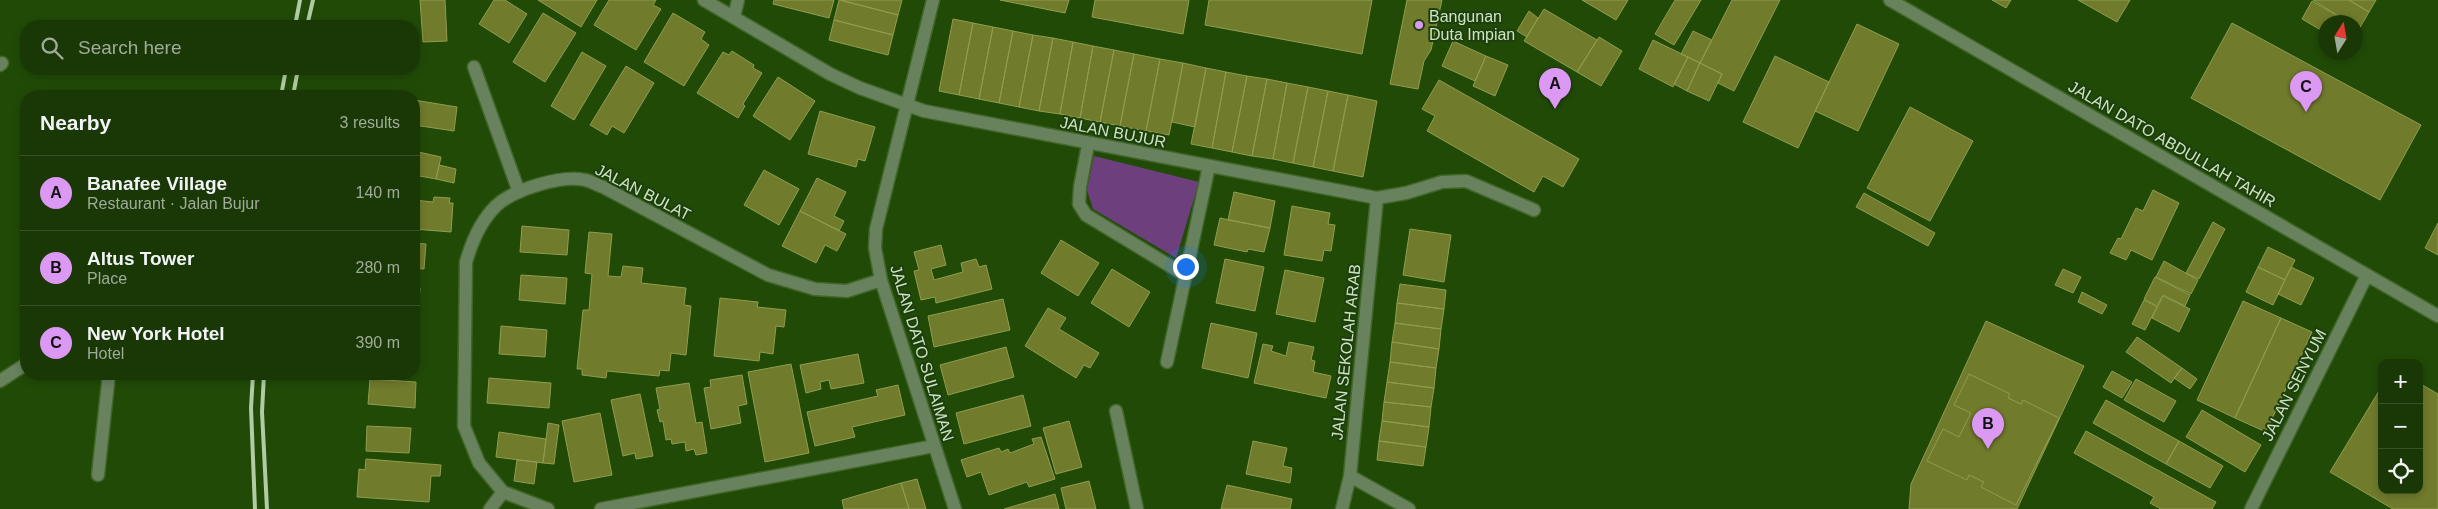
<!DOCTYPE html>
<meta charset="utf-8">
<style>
:root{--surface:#193805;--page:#223f0f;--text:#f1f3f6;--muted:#9fac9a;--line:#375227;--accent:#dc99f4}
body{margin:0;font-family:Helvetica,sans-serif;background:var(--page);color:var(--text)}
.controls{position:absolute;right:15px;bottom:15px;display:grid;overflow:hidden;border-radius:10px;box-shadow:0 2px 8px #0003}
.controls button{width:45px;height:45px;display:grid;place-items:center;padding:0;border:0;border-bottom:1px solid var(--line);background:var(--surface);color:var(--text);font:25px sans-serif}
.compass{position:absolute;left:2318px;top:15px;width:45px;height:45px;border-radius:50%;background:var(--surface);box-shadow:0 2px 8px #0003;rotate:11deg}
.you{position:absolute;left:1185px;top:266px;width:18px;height:18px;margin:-12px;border:4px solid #fff;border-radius:50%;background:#1a73e8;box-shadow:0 0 0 8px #1a73e833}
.badge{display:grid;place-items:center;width:32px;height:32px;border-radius:50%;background:var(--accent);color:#111;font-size:16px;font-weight:700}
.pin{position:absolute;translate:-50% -41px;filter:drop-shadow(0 1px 2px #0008)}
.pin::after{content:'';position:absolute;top:26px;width:18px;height:15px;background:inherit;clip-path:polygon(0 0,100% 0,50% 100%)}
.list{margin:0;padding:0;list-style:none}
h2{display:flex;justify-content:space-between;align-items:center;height:65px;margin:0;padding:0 20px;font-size:21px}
h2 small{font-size:16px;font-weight:400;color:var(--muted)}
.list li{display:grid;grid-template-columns:32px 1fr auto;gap:15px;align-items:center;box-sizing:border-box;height:75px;padding:0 20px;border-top:1px solid var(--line)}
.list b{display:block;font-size:19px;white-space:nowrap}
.list p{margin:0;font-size:16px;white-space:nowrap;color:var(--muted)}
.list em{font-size:16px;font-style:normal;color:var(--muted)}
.icon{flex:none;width:28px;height:28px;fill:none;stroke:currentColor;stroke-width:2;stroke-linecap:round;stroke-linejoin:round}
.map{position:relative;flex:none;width:2438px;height:509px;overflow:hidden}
.search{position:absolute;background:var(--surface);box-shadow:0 2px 8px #0003;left:20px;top:20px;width:400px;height:55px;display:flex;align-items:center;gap:12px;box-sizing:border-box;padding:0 18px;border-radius:20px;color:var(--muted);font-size:19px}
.panel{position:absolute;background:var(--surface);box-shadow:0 2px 8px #0003;left:20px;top:90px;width:400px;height:290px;border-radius:20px}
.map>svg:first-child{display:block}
</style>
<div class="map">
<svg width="2438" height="509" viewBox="0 0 2438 509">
<rect width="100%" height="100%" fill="#214a07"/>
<path fill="#6d407d" d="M1094,156l105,26 -23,76 -83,-49 -6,-19z"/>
<path fill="#707b2c" stroke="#909d4e" d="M420,0h25l2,41 -24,1z
M494,0h11l22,14 -18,29 -30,-19z
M538,0h59l-16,27z
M609,0h47l-3,5 8,4 -25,41 -42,-25z
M774,0h60l-5,18 -56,-14z
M839,0l59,15 -5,20 -59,-15z
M841,0h61l-4,15z
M1000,0h69l-4,13z
M1095,0h94l-6,34 -91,-17z
M1209,0h163l-10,54 -157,-29z
M1407,0h35l-11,50 -7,11 -6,28 -28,-5z
M1582,0h46l-12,20z
M1675,0h26l-27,45 -19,-11z
M1732,0h48l-46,91 -16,-8 4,-9 -22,-11z
M1992,0h19l-5,8z
M2078,0h52l-13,22z
M2313,0h36l20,12 -10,17 -3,-2v-5h-8z
M2349,0h27l-7,12z
M2312,1l36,21h-22v11l-24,-14z
M1544,9l53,31 -20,32 -53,-31z
M1529,11l9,7 -11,19 -10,-6z
M543,13l33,20 -31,49 -32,-20z
M673,13l32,19 -4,7 8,6 -25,41 -40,-24z
M953,19l20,4 -14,72 -20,-4z
M834,20l59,15 -5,20 -59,-15z
M973,23l20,4 -14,72 -20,-4z
M2232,23l189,102 -41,75 -189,-102z
M1857,24l42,20 -41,87 -43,-20z
M993,27l20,4 -14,72 -20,-4z
M1013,31l20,4 -14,72 -20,-4z
M1693,31l19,9 -12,23 -19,-9z
M1033,35l20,3 -14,73 -20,-4z
M1599,37l23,14 -21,35 -24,-14z
M1053,38l20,4 -13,72 -21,-3z
M1653,40l35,17 -15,30 -34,-18z
M1453,41l33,15 -11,25 -33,-15z
M1073,42l20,4 -13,72 -20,-4z
M1093,46l21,4 -14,72 -20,-4z
M1114,50l20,4 -14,72 -20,-4z
M732,51l22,14 -1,3 9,5 -19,31 2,2 -7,12 -41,-25 26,-41 6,3z
M582,52l24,14 -32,54 -23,-14z
M1134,54l26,5 -14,72 -26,-5z
M1486,56l22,9 -13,31 -22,-10z
M1775,56l54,26 -31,66 -55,-26z
M1688,57l12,6 -13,28 -13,-7z
M1160,59l23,4 -14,72 -23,-4z
M1183,63l23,5 -11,59 -23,-5z
M1700,63l22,11 -13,27 -22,-10z
M626,66l28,17 -30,50 -12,-7 -5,9 -17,-10z
M1206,68l20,4 -14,76 -21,-4z
M1226,72l21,4 -15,76 -20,-4z
M1247,76l20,3 -15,77 -20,-4z
M778,77l37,24 -25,39 -37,-24z
M1267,79l20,4 -14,76 -21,-3z
M1439,80l140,79 -16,28 -20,-11 -9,16 -107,-61 8,-15 -13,-7z
M1287,83l21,4 -15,76 -20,-4z
M1308,87l20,4 -15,76 -20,-4z
M1328,91l20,4 -15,76 -20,-4z
M1348,95l29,6 -14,76 -30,-6z
M414,100l43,7 -3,24 -40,-6z
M1910,107l63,34 -43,80 -63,-33z
M820,111l55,16 -10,34 -7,-2 -2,8 -48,-13z
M414,151l27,6 -5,22 -22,-4z
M439,165l17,4 -2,14 -18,-4z
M764,170l35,19 -20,36 -35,-20z
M817,178l29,14 -12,24 10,5 -5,10 -39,-20z
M2153,190l26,13 -27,57 -21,-10 -5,10 -16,-7 8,-15 3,1 15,-31 7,3z
M1234,192l41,9 -5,27 -42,-8z
M1864,193l71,40 -7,13 -72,-39z
M434,197l16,1 -1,5h4l-2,29 -37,-3v-29l19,2z
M1292,206l38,7 -2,11 7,1 -4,26 -7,-1 -2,11 -38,-6z
M800,211l46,23 -9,17 -12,-6 -9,18 -34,-17z
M1220,218l50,10 -6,24 -16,-3 -1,3 -33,-7z
M2213,222l12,7 -26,50 -13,-6z
M2438,223v32l-13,-7z
M522,226l47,4 -2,25 -47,-3z
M1410,229l41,6 -7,47 -41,-7z
M589,232l23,2 -4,42 13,1 2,-11 20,2 -2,15 45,5 -2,17 7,1 -5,49 -15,-2 -2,18 -9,-1 -1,6 -52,-5 -1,7 -24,-3v-6h-5l6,-59h6l3,-36 -7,-1z
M1061,240l38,23 -21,33 -37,-23z
M414,243l12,1 -2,25 -10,-1z
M941,245l5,20 -15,4 3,11 29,-8 -2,-9 15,-4 3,8 7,-2 6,24 -56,14 -1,-6 -14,3 -7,-29 5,-1 -5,-18z
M2268,247l27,13 -10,20 -27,-13z
M1225,259l39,8 -9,44 -39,-8z
M2164,261l34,19 -7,14 -35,-17z
M2258,267l27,13 -12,25 -27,-13z
M2291,267l23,11 -13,27 -23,-11z
M1112,269l38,23 -21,35 -38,-24z
M2063,269l18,8 -8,16 -18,-8z
M1285,270l39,8 -9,44 -39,-8z
M521,275l46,3 -2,26 -46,-4z
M2155,277l35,18 -5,11 -22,-11 -6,11 -13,-7z
M1400,284l46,6 -2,19 -47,-6z
M414,288h6l-2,25h-4z
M2082,292l25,13 -5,9 -24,-12z
M2163,296l27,13 -11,23 -27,-14z
M720,298l38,4 -1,5 29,3 -2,17 -8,-1 -3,28 -13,-2 -1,9 -45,-5z
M1003,299l7,31 -76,17 -6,-31z
M2144,300l13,7 -12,23 -13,-6z
M2243,301l38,17 -46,100 -38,-18z
M1397,303l47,6 -3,20 -46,-6z
M1048,308l18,10 -7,11 40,24 -9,15 -6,-3 -8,13 -51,-32z
M2281,318l31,14 -46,100 -31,-14z
M1986,321l98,45 -67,143h-108l2,-25z
M1211,323l46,10 -9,45 -46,-10z
M1395,323l46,6 -2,20 -47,-7z
M501,326l46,4 -2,27 -46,-3z
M414,336h3l-1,25h-2z
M2137,337l45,31 -11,15 -45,-31z
M1289,342l25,5 -3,13 4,1 -2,11 18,4 -5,22 -72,-15 9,-39 10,2 -2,5 15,5z
M1392,342l47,7 -3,19 -46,-6z
M1006,347l8,30 -66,18 -8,-30z
M858,354l6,29 -33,6 -2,-9 -9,2 1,7 -15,4 -6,-28z
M1390,362l46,6 -2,20 -47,-6z
M791,364l18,89 -44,9 -17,-90z
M2182,368l15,11 -7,10 -16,-11z
M2112,371l20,11 -10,16 -19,-11z
M1969,374l41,20 -2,4 13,6 2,-4 36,18 -43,87 -35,-18 3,-5 -15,-7 -2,5 -40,-19 16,-32 16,8 12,-24 -17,-8z
M742,375l5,29 -9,2 3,17 -30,6 -7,-41 7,-1 -1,-7z
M489,378l62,5 -2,25 -62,-5z
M370,379l46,3 -1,26 -47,-4z
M2136,379l40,22 -12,21 -40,-22z
M1387,382l47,6 -3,19 -47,-5z
M689,383l7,40 6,-1 5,31 -11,2 -2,-6 -8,2 -1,-9 -13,2 -1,-5 -5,1 -3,-19 -3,1 -3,-12 3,-1 -4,-21z
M2419,383l19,11v115h-45l-63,-37 52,-86v104h37z
M898,385l7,30 -53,12 3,10 -40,9 -8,-34 71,-16 -2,-6z
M640,394l13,62 -17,3 -1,-6 -12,3 -12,-56z
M1023,395l8,31 -67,18 -8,-31z
M2106,400l73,41 -13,23 -73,-41z
M1384,402l47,5 -2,20 -47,-6z
M2202,410l59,35 -16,27 -59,-35z
M600,413l12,62 -38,7 -12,-61z
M1069,421l13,46 -26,7 -13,-46z
M1382,421l47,6 -3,20 -47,-6z
M548,423l11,2 -5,39 -11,-1z
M367,426l44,2 -2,25 -43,-2z
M2086,431l130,71 -4,7h-51l-11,-6 4,-6 -80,-44z
M499,432l47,7 -3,24 -47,-6z
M1041,437l14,42 -26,8 -2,-5 -38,13 -8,-23 -14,5 -6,-17 38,-12 2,4 7,-3 2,4 24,-9 -2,-5z
M1253,441l34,7 -4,18 9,2 -2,15 -44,-9z
M1379,441l47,6 -3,19 -46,-6z
M2179,441l44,25 -13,22 -44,-24z
M366,459l75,6 -1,11h-9l-2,26 -72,-5 2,-28 6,1z
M517,460l20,2 -3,22 -20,-3z
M917,479l9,30h-17l-8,-26z
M1089,481l7,28h-30l-5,-21z
M901,483l8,26h-65l-2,-9z
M1227,485l65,14 -2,10h-69z
M1055,494l4,15h-55z"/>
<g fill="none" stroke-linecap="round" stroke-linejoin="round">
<defs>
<path id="minor" d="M704,0l126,74 30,14 64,23 453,87 29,-5 36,-11 24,-1 68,29
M933,0l-57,229 -1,19 6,32 74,229
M1890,0l548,316
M734,17l4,-17
M0,65l2,-2
M474,67l45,125
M1088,145l-8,42 -1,17 7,11 99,60
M1167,362l42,-196
M0,381l26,-17
M1116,411l21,98
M98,475l11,-101
M1350,476l59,33
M490,509l13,-17
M548,509l-45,-17 -24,-29 -15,-37 2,-164c6,-21 15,-42 31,-57 18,-16 64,-30 88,-25 6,1 12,5 18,7l165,88 47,14 32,2 34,-11
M601,509l333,-63
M1342,509l8,-33 27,-278
M2251,509l116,-234"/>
</defs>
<use href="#minor" stroke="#406629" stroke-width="15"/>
<use href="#minor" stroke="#68825e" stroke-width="12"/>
<path stroke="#b1cca5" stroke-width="4" d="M295,26l5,-26
M307,26l6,-26
M281,96l5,-27
M293,96l5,-27
M253,374l-2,34 4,101
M264,374l-2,38 5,97"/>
</g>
<circle fill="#dc99f4" stroke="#1e3e0d" stroke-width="2" cx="1419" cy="25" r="5"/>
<g text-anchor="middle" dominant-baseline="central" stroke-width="4" stroke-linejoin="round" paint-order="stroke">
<g font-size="16" fill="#cbe4c2" stroke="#1e3e0d" text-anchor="start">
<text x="1429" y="16">Bangunan<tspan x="1429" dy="18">Duta Impian</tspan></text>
</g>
<g font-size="16" fill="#cbe4c2" stroke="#1e3e0d">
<text transform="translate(1113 132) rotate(11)">JALAN BUJUR</text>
<text transform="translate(2172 144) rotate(30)">JALAN DATO ABDULLAH TAHIR</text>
<text transform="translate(643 192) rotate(27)">JALAN BULAT</text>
<text transform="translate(1346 352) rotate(-84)">JALAN SEKOLAH ARAB</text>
<text transform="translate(922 353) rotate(73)">JALAN DATO SULAIMAN</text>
<text transform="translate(2294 385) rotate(-63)">JALAN SENYUM</text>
</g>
</g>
</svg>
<div class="controls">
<button>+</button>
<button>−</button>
<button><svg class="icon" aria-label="locate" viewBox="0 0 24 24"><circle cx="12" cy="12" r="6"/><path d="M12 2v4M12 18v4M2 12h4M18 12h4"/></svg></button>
</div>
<svg class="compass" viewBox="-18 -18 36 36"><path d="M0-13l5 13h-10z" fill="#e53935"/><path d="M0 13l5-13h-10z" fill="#9fac9a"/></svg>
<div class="you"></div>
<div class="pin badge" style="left:1555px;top:109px">A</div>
<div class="pin badge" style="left:1988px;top:449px">B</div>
<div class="pin badge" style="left:2306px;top:112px">C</div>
<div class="search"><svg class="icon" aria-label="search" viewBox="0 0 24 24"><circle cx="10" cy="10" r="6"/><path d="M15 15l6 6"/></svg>Search here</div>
<section class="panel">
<h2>Nearby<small>3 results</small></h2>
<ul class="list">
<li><span class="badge">A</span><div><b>Banafee Village</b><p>Restaurant · Jalan Bujur</p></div><em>140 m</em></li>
<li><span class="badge">B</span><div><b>Altus Tower</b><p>Place</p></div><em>280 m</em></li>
<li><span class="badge">C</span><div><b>New York Hotel</b><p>Hotel</p></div><em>390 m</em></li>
</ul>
</section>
</div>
